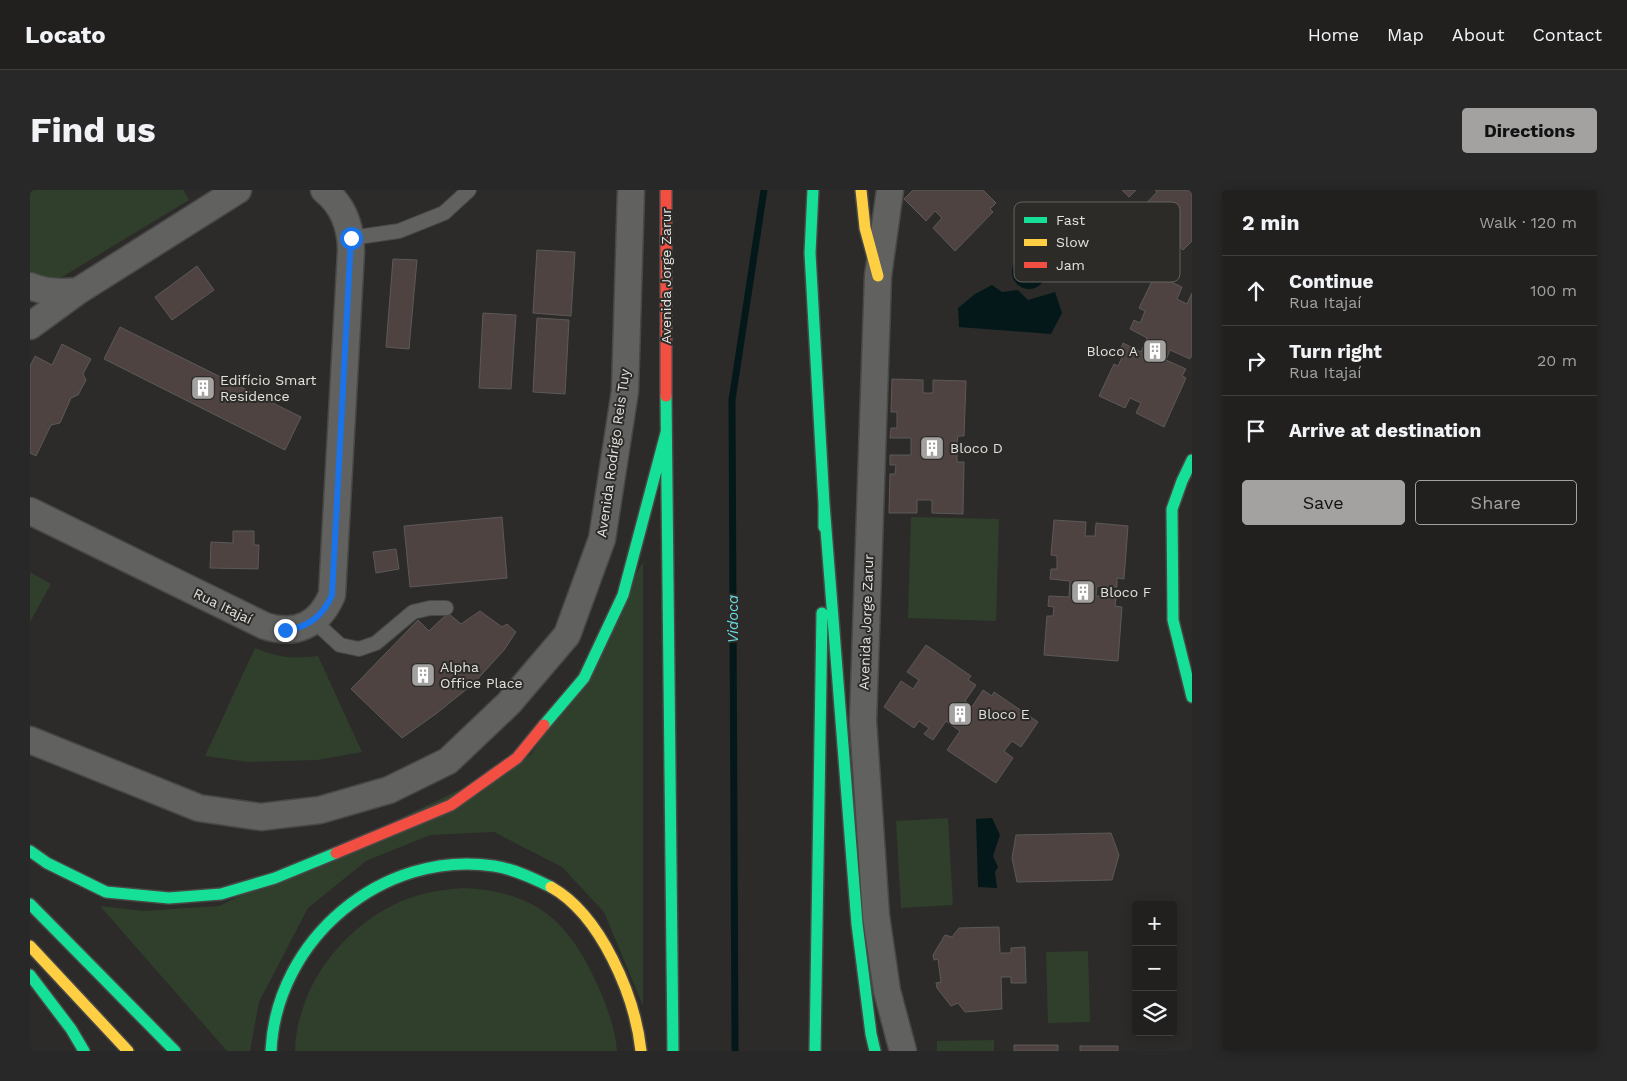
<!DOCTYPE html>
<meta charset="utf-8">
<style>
:root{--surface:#21201f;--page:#292828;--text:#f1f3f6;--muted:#a2a3a4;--line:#3e3e3d;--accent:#a3a2a0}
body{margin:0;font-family:"Work Sans",sans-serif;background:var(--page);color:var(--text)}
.controls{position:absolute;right:15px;bottom:15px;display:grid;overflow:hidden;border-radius:5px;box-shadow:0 2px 12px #0003}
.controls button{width:45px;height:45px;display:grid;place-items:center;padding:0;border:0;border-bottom:1px solid var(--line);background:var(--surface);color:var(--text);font:25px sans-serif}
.stop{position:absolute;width:15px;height:15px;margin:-11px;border:4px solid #1a73e8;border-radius:50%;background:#fff}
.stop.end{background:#1a73e8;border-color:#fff;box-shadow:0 1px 5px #0008}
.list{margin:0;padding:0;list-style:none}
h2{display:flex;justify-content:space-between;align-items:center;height:65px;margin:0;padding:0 20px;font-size:21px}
h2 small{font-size:16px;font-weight:400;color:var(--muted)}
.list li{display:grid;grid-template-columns:32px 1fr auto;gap:15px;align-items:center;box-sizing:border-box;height:70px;padding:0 20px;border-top:1px solid var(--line)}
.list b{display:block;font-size:19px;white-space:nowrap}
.list p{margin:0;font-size:16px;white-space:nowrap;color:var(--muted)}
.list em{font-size:16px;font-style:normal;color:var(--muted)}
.actions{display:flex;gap:10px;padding:15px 20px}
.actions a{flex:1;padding:11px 0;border:1px solid var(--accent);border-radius:5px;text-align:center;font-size:18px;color:var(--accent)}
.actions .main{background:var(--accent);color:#111}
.icon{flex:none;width:28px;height:28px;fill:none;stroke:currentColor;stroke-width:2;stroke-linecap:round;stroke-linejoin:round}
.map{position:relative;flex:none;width:1162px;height:861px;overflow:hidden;border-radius:5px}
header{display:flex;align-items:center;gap:30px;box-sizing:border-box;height:70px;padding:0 25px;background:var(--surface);border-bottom:1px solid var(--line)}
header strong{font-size:24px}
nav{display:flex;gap:28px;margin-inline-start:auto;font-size:18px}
.intro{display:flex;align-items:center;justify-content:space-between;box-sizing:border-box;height:120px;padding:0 30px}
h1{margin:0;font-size:35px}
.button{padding:12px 22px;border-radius:5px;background:var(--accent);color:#111;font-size:18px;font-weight:700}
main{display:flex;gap:30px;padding:0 30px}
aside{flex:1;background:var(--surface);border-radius:5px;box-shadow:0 2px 12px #0003}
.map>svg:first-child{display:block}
</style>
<header>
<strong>Locato</strong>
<nav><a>Home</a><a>Map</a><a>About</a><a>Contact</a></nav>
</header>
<div class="intro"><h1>Find us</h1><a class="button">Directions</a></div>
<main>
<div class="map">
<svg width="1162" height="861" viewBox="0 0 1162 861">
<rect width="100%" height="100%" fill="#2c2b29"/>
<path fill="#2f3f2b" d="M0,0h153l6,10 -137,83 -22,-8z
M881,327l88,2 -3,102 -88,-3z
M613,372v444l-39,-94 -42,-45 -68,-35 -64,3 -64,26 -58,47 -49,94 -9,49h-23l-127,-145 44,5 75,-5 312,-151z
M0,382l21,12 -21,38z
M225,458c25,10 36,11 63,8l44,96 -45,8 -68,2 -44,-6z
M918,628l5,87 -52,3 -5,-87z
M435,698c69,4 103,32 131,94 10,21 19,45 21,69h-322c0,-18 5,-35 11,-52 19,-47 61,-88 110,-103 16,-5 33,-7 49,-8z
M1058,761l2,71 -42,1 -2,-71z
M964,850v11h-57v-10z"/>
<path fill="#051819" d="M982 82a17 17 0 1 1 34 0a17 17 0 1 1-34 0Z
M962,95l10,7 16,-2 10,10 27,-8 7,21 -11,21 -92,-7 -1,-19 17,-14z
M962,628l8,17 -7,21 5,11 -3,5 2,16 -19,-1 -2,-68z"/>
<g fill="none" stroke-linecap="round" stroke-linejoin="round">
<path stroke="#051819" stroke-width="7" d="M705,861l-3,-651 32,-210"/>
</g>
<path fill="#4e4341" stroke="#5b5a58" d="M883,0h70l13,13 -6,6 3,3 -38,39 -22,-23 9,-10 -7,-7 -9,10 -22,-22z
M1092,0h14l-7,7z
M1125,0h37v51l-9,9 -42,-41 16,-17z
M507,60l38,2 -4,64 -38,-3z
M363,69l24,1 -8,89 -23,-2z
M167,76l17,24 -42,30 -17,-23z
M1125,85l27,12 -5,12 10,5 5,-11v62l-2,4 -20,-9 -4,10 20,9 -4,7 4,2 -22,49 -28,-14 5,-10 -11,-5 -5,10 -26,-12 15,-32 4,2 5,-11 -4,-1 4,-11 18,9 6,-14 -17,-9 4,-9 6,3 5,-12 -6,-3z
M453,123l33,2 -5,74 -32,-1z
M507,128l32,2 -4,74 -32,-2z
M90,137l181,90 -16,33 -181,-91z
M32,154l29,15 -8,15 3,6 -8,15 -7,3 -11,25 -9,2 -15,31 -6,-3v-87l5,-10 17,9z
M862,189l31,1v13h10v-13l33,1 -2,55h-6l-1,7h-4v10h4v9h7l-1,52 -31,-1v-13h-15v13h-28l1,-39h5l1,-9h-6v-10h21v-17h-21l1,-10h6v-16h-6z
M472,327l5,61 -97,9 -6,-61z
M1024,330l32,2 -1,14h10l1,-13 32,3 -4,53 -7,-1v9l-20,-1 -1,10 20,2 -1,8 7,1 -4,54 -74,-6 3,-39h6l1,-9 -6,-1 1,-10 20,1 1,-16 -20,-2 1,-10h6v-13l-6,-1z
M203,341h21v14h5l-1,24 -48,-1 1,-26 22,1z
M366,359l3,20 -23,4 -3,-21z
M450,421l22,16 5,-3 9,8 -12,18 -31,34 -36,29 -35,25 -51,-49 67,-69 11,11 19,-18 13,11z
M896,455l45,31 -3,4 8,5 -11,16 7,6 11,-17 9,6 2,-4 44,30 -17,25 -9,-6 -8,10 9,7 -17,25 -49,-33 13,-19 -14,-10 -13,19 -9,-6 5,-6 -10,-7 -5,7 -30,-21 17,-26 12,8 6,-9 -12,-8z
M1081,643l8,22 -7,25 -95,2 -5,-24 4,-23z
M969,737l1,26h11v-5l14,-1 1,36h-15v-6h-10l1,32 -37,3 -7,-9 -7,3 -14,-18 -1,-5 5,-1 -3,-23 -4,1 -1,-5 12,-20 7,2 7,-9z
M984,855h44v6h-44z
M1050,856h38v5h-38z"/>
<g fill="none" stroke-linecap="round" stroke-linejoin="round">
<defs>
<path id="lane" d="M321,48l48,-7 45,-18 25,-23
M284,431l26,24 19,4 17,-6 37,-31 17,-4h16"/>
<path id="street" d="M860,0l-12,86 -15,445 13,195 11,75 16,60
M0,96c16,7 31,7 48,5
M0,136l48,-35 160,-101
M0,321l235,115c31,10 54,-1 67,-31l19,-344c0,-24 -7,-45 -27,-61
M0,550l169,68 62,9 59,-7 69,-20 59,-29 61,-58 58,-68 35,-96 23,-148 6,-201"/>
<path id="fast" d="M783,0l-3,63 14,251v23
M636,206l7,655
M1162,270l-10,21 -10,28 1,111 19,77
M794,314l33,420 14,110 4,17
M514,535l40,-47 39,-83 43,-162
M0,661l17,12 59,29 63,6 52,-4 54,-16 61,-25
M0,714l145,147
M0,785l41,54 13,22
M241,861c5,-112 112,-202 223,-185 20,3 39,12 57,21
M785,861l7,-438"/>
<path id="slow" d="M831,0l4,38 13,48
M521,697c50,28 84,109 90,164
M0,756l98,105"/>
<path id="jam" d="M636,0v206
M306,663l115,-48 66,-47 27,-33"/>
</defs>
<use href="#lane" stroke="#484847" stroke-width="16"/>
<use href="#street" stroke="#484847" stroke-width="29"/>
<use href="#fast" stroke="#484847" stroke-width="14"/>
<use href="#slow" stroke="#484847" stroke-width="14"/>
<use href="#jam" stroke="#484847" stroke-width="14"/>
<use href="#lane" stroke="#616160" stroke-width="14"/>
<use href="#street" stroke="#616160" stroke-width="26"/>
<use href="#fast" stroke="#16e098" stroke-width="11"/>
<use href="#slow" stroke="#ffcf43" stroke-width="11"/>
<use href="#jam" stroke="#f24e42" stroke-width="11"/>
</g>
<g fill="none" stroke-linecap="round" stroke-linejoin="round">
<path stroke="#1a73e8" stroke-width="6" d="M255,440c23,-2 38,-14 47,-35l19,-357"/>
</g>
<defs>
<symbol id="building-square" viewBox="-11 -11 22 22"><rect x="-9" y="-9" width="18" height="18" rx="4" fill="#a3a2a0" stroke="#2d2b28"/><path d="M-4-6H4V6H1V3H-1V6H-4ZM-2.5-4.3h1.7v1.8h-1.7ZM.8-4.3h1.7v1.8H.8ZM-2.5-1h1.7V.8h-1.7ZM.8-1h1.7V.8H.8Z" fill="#fff"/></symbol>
</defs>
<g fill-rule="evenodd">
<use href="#building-square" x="1111" y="147" width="28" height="28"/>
<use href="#building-square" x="159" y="184" width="28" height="28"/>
<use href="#building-square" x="888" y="244" width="28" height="28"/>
<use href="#building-square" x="1039" y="388" width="28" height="28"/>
<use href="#building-square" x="379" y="471" width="28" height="28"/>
<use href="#building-square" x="916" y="510" width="28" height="28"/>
</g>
<g text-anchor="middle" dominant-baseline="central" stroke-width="4" stroke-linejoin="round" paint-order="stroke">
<g font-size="14" fill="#e3e2e0" stroke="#2d2b28">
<text transform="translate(636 86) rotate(-90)">Avenida Jorge Zarur</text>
<text transform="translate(583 263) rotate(-82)">Avenida Rodrigo Reis Tuy</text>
<text transform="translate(193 416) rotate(26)">Rua Itajaí</text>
<text transform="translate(836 432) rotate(-88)">Avenida Jorge Zarur</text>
</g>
<g font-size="14" fill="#e3e2e0" stroke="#2d2b28" text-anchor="start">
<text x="1108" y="161" text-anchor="end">Bloco A</text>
<text x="190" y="190">Edifício Smart<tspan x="190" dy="16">Residence</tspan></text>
<text x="920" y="258">Bloco D</text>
<text x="1070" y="402">Bloco F</text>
<text x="410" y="477">Alpha<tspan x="410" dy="16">Office Place</tspan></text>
<text x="948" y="524">Bloco E</text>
</g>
<g font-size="15" font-style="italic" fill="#6adbe2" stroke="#2d2b28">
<text transform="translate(703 429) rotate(-90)">Vidoca</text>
</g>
</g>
<rect x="984" y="12" width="166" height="80" rx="8" fill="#2d2b28" stroke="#64625f" stroke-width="1"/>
<rect x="994" y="27" width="23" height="6" fill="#16e098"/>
<rect x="994" y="49" width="23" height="7" fill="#ffcf43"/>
<rect x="994" y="72" width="23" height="6" fill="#f24e42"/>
<g font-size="14" fill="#e3e2e0">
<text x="1026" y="35">Fast</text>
<text x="1026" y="57">Slow</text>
<text x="1026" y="80">Jam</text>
</g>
</svg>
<div class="controls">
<button>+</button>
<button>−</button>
<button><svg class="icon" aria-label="layers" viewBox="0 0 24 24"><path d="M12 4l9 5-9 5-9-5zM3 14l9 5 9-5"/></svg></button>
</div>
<div class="stop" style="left:321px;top:48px"></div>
<div class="stop end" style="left:255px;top:440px"></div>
</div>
<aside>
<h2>2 min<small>Walk · 120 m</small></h2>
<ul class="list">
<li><svg class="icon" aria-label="ahead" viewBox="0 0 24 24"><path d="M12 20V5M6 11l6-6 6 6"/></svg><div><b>Continue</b><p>Rua Itajaí</p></div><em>100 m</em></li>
<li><svg class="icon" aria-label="right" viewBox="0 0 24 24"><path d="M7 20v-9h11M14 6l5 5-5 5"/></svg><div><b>Turn right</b><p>Rua Itajaí</p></div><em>20 m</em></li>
<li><svg class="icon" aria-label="arrive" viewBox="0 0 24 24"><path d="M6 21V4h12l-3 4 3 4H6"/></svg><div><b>Arrive at destination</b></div></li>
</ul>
<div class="actions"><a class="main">Save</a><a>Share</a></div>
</aside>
</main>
